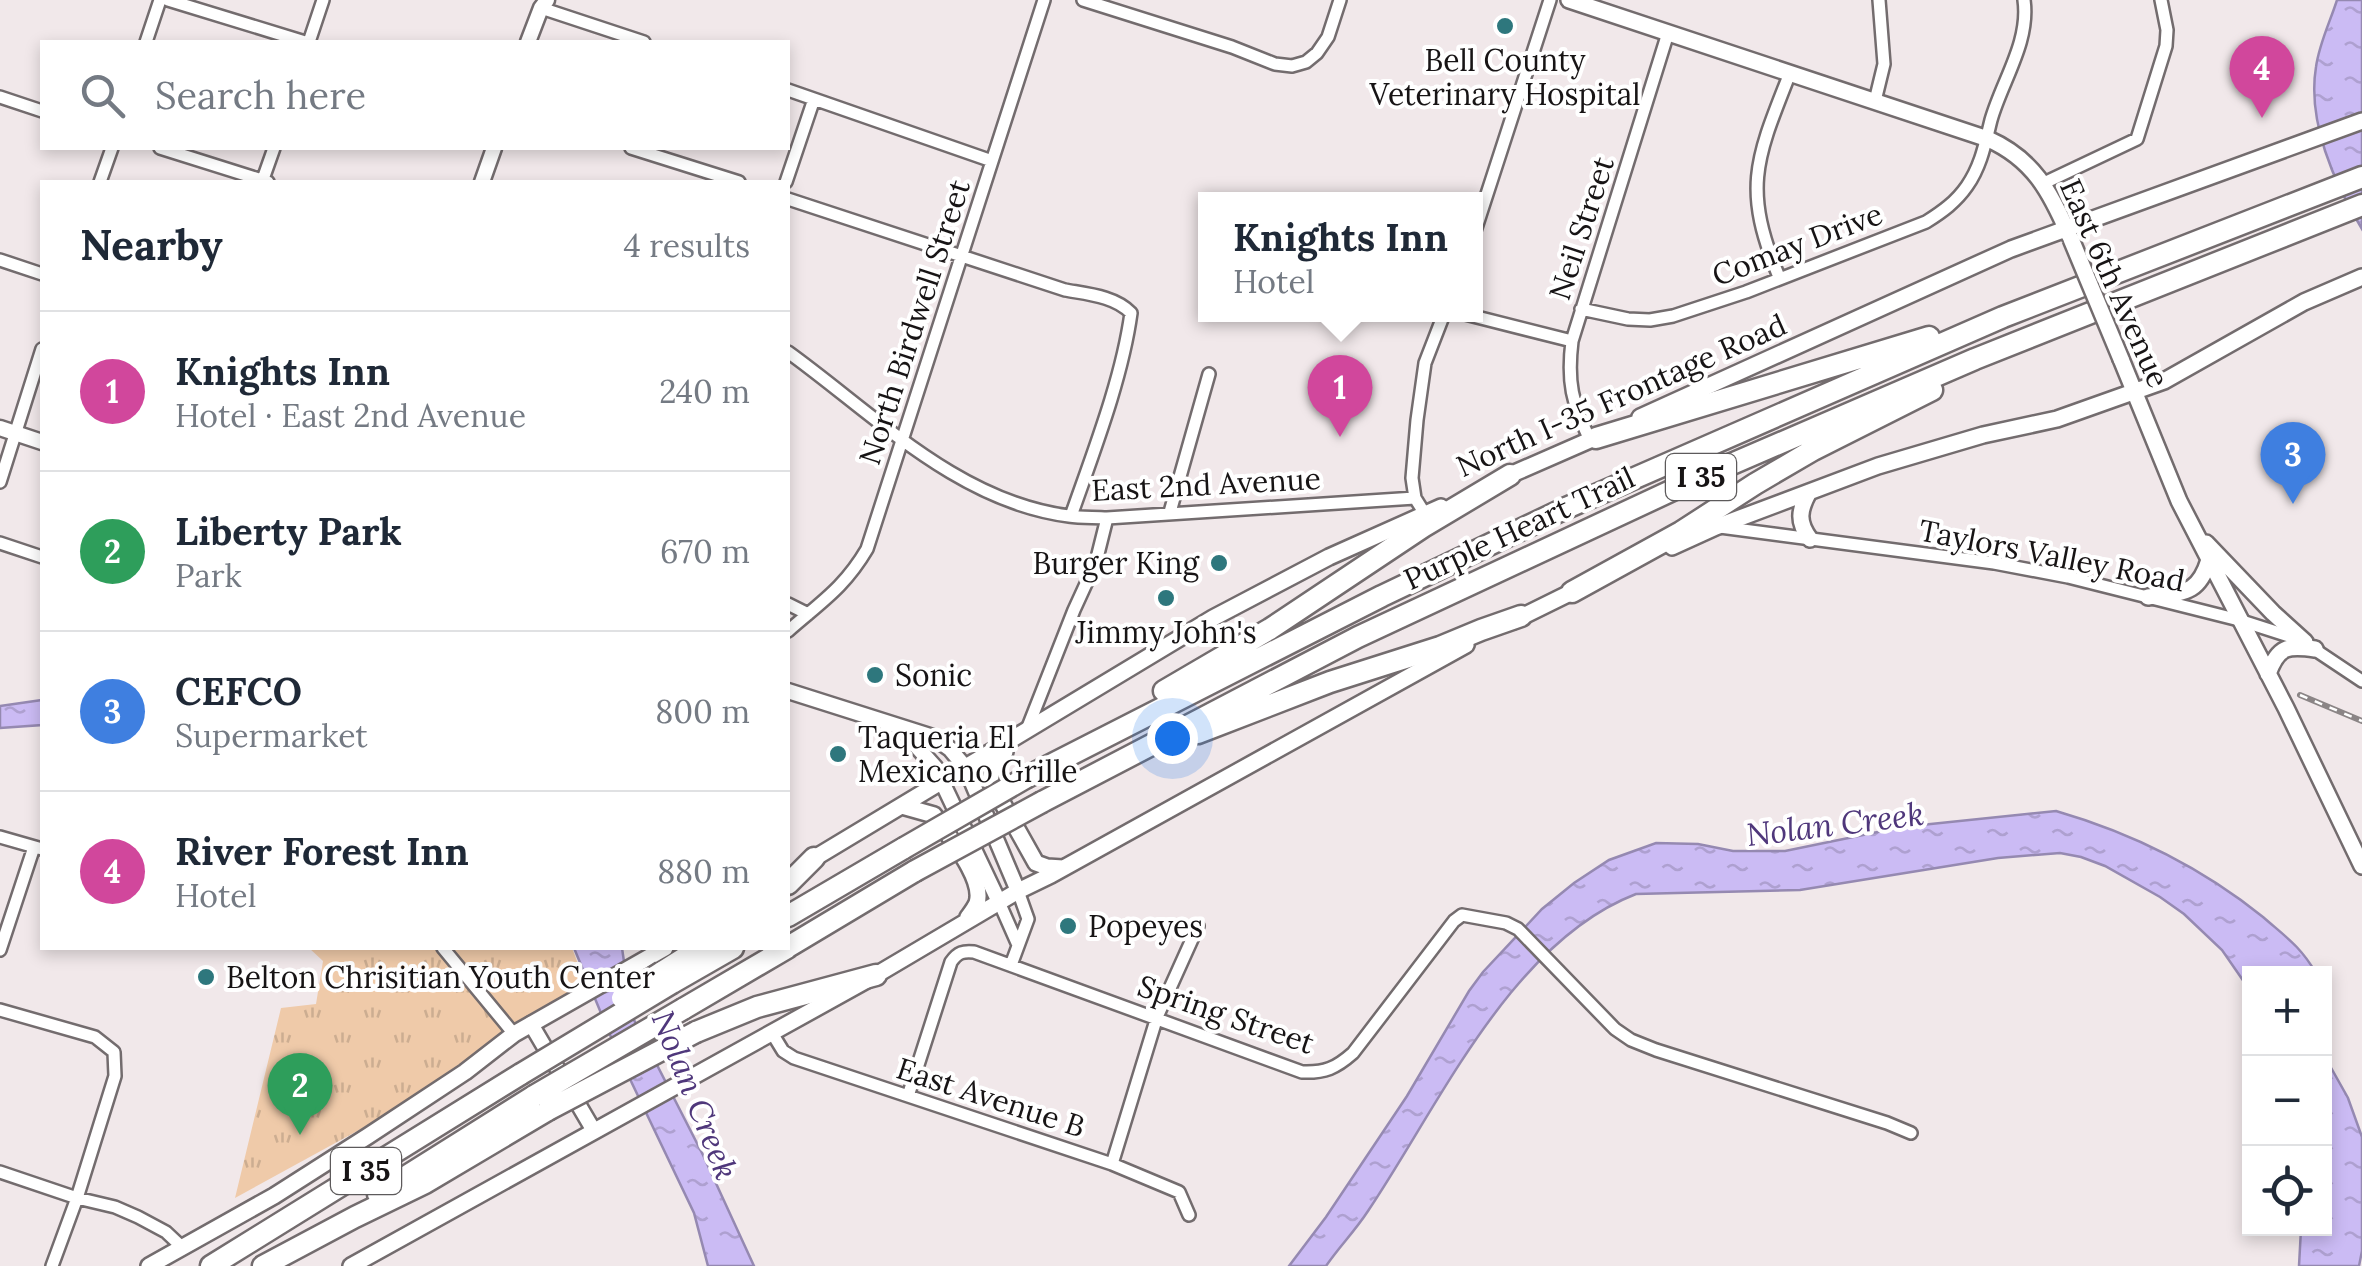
<!DOCTYPE html>
<meta charset="utf-8">
<style>
:root{--surface:#fff;--page:#f2f2f3;--text:#1f2937;--muted:#747a83;--line:#e0e1e3;--accent:#2e777d}
body{margin:0;font-family:Lora,serif;background:var(--page);color:var(--text)}
.controls{position:absolute;right:30px;bottom:30px;display:grid;overflow:hidden;border-radius:0px;box-shadow:0 5px 15px #0003}
.controls button{width:90px;height:90px;display:grid;place-items:center;padding:0;border:0;border-bottom:2px solid var(--line);background:var(--surface);color:var(--text);font:50px sans-serif}
.you{position:absolute;left:1172px;top:738px;width:35px;height:35px;margin:-25px;border:8px solid #fff;border-radius:50%;background:#1a73e8;box-shadow:0 0 0 15px #1a73e833}
.badge{display:grid;place-items:center;width:65px;height:65px;border-radius:50%;background:var(--accent);color:#fff;font-size:32px;font-weight:700}
.pin{position:absolute;translate:-50% -82px;filter:drop-shadow(0 2px 5px #0008)}
.pin::after{content:'';position:absolute;top:52px;width:35px;height:30px;background:inherit;clip-path:polygon(0 0,100% 0,50% 100%)}
.popup{position:absolute;left:1198px;top:192px;width:285px;height:130px;box-sizing:border-box;display:grid;place-content:center;border-radius:0px;background:var(--surface);filter:drop-shadow(0 2px 8px #0005);font-size:32px;white-space:nowrap;color:var(--muted)}
.popup b{font-size:38px;color:var(--text)}
.popup::after{content:'';position:absolute;left:50%;top:100%;margin-left:-20px;border:20px solid transparent;border-top-color:var(--surface)}
.list{margin:0;padding:0;list-style:none}
h2{display:flex;justify-content:space-between;align-items:center;height:130px;margin:0;padding:0 40px;font-size:42px}
h2 small{font-size:32px;font-weight:400;color:var(--muted)}
.list li{display:grid;grid-template-columns:65px 1fr auto;gap:30px;align-items:center;box-sizing:border-box;height:160px;padding:0 40px;border-top:2px solid var(--line)}
.list b{display:block;font-size:38px;white-space:nowrap}
.list p{margin:0;font-size:32px;white-space:nowrap;color:var(--muted)}
.list em{font-size:32px;font-style:normal;color:var(--muted)}
.icon{flex:none;width:55px;height:55px;fill:none;stroke:currentColor;stroke-width:2;stroke-linecap:round;stroke-linejoin:round}
.map{position:relative;flex:none;width:2362px;height:1266px;overflow:hidden}
.search{position:absolute;background:var(--surface);box-shadow:0 5px 15px #0003;left:40px;top:40px;width:750px;height:110px;display:flex;align-items:center;gap:25px;box-sizing:border-box;padding:0 35px;border-radius:0px;color:var(--muted);font-size:38px}
.panel{position:absolute;background:var(--surface);box-shadow:0 5px 15px #0003;left:40px;top:180px;width:750px;height:770px;border-radius:0px}
.map>svg:first-child{display:block}
</style>
<div class="map">
<svg width="2362" height="1266" viewBox="0 0 2362 1266">
<defs>
<pattern id="park-tufts" width="24" height="20" patternUnits="userSpaceOnUse" patternTransform="scale(2.5)"><rect width="24" height="20" fill="#efcaa9"/><path d="M3 7l-1-3M5 7V3M7 7l1-3M15 17l-1-3M17 17v-4M19 17l1-3" fill="none" stroke="#ccad91"/></pattern>
<pattern id="water-ripples" width="26" height="14" patternUnits="userSpaceOnUse" patternTransform="scale(2.5)"><rect width="26" height="14" fill="#cbbbf4"/><path d="M2 4q2-2 4 0t4 0M15 11q2-2 4 0t4 0" fill="none" stroke="#aea0d0"/></pattern>
</defs>
<rect width="100%" height="100%" fill="#f1e8ea"/>
<path fill="url(#park-tufts)" d="M309,948h263l17,45 -124,79 -230,126 46,-190 35,-4 7,-43z"/>
<path fill="url(#water-ripples)" stroke="#9589b1" stroke-width="2.5" d="M2337,0h25v229c-28,-46 -55,-108 -46,-162 3,-23 14,-45 21,-67z
M42,700v25l-42,3v-22z
M2056,811c76,22 145,56 207,106 24,21 37,29 53,56l-66,1 -1,15 -27,-39 -38,-36 -24,-17 -55,-31 -24,-9 -21,-4 -62,5 -198,32 -164,4c-125,48 -197,212 -268,317 -13,20 -29,36 -42,55h-37l37,-49 81,-121 62,-105 14,-19 59,-63 32,-26 35,-23 47,-17 42,1 35,7h52l117,-24z
M574,948h48l10,68 71,139 51,111h-46l-14,-53 -76,-159z
M2325,1057l23,41 14,39v114l-3,15h-60l2,-37 23,-1z"/>
<g fill="none" stroke-linecap="round" stroke-linejoin="round">
<defs>
<path id="minor" d="M168,0l137,42
M1083,0l149,47 43,17 17,2 14,-4 11,-9 11,-16 12,-37
M541,8l103,34
M146,42l14,-42
M309,42l14,-42
M788,90l204,71
M0,97l42,14
M1875,101l9,-37 -5,-64
M160,148l108,34
M631,148l108,34
M100,182l12,-34
M262,182l12,-34
M786,182l28,-83
M2042,184l95,-45 29,-93 1,-16 -6,-30
M788,199l277,91c22,4 50,6 66,23 -9,66 -38,140 -60,203
M1475,231l75,-231
M0,260l42,14
M1779,277c-37,-89 -23,-118 11,-204
M1581,309l47,10 22,1 23,-4 73,-24 180,-70c16,-10 30,-20 41,-36 14,-20 18,-42 24,-66 11,-39 39,-78 33,-120
M1465,314l107,27
M788,352c86,62 170,150 281,164 12,2 26,1 38,2l308,-20
M1590,440c-18,-37 -23,-58 -18,-99l96,-308
M0,482l42,-133
M1170,512l39,-138
M1425,514l-10,-16 -3,-20 5,-58 8,-57 19,-49
M1720,527l274,36 74,14 171,43 56,18
M0,543l42,14
M788,604l20,10
M788,631c33,-29 56,-43 79,-82l177,-549
M2311,647l51,34
M1026,732l48,-122 22,-48 11,-44
M0,837l42,12
M999,902l19,43
M443,948l71,86
M0,950l34,-103
M1011,965l17,-46 -10,-28
M0,1010l95,27 19,15 1,24 -38,122 -25,68
M772,1033l11,18 11,7 318,106 67,28 10,23
M908,1096l43,-134c7,-10 12,-11 23,-10l328,120c23,1 34,-4 51,-19l101,-132 8,-6 44,8 12,6 97,100 16,11 25,10 231,73 24,10
M1112,1164l45,-147 41,-91
M0,1172l77,26 38,9 23,10 28,15 17,16"/>
<path id="tertiary" d="M528,42l13,-34 6,-8
M482,182l12,-34
M0,428l42,14
M788,691l145,46 17,12 16,19 52,123
M900,728l35,39 64,135
M531,1024l63,107"/>
<path id="secondary" d="M1569,0l419,139c45,20 62,52 81,96
M2121,359l58,142 107,207 76,158
M1640,417l371,-168 351,-128
M1503,478l103,-45
M1809,492c-10,18 -12,30 1,47
M2206,543l67,70 32,29
M1672,547l44,-20 162,-61 105,-31 74,-16 107,-38 140,-79 58,-25
M2148,597c34,-5 50,-1 61,-37
M1513,621l65,-32
M2268,674c10,-28 20,-29 47,-25
M1005,752l-11,10 -4,19 46,82 11,4 16,1
M902,806l32,9c13,20 51,63 43,88 -2,5 -6,10 -9,14
M808,862l405,-244 116,-61 112,-50
M149,1266l125,-70 94,-60 97,-64 49,-38 151,-86
M351,1266l525,-291 142,-84 33,-16 415,-230"/>
<path id="motorway" d="M1596,438l333,-101
M1572,592l109,-60 74,-48 58,-34 119,-60
M1164,691l106,-62 153,-102 87,-52
M1198,733l132,-51 110,-35 41,-17 40,-14
M1027,777l355,-181 182,-87 439,-192 359,-140
M1042,802l316,-165 332,-155 285,-123 387,-154
M788,884l26,-26
M788,916l116,-68
M788,947l127,-76
M662,972l38,-24
M672,983l61,-35
M683,1009l104,-61
M696,1032l61,-25 119,-32
M378,1194l156,-98
M211,1266l310,-192
M263,1266l92,-49 70,-34 123,-73"/>
</defs>
<use href="#minor" stroke="#736c6e" stroke-width="16"/>
<use href="#tertiary" stroke="#736c6e" stroke-width="19"/>
<use href="#secondary" stroke="#736c6e" stroke-width="20"/>
<use href="#motorway" stroke="#736c6e" stroke-width="25"/>
<use href="#minor" stroke="#fff" stroke-width="11"/>
<use href="#tertiary" stroke="#fff" stroke-width="14"/>
<use href="#secondary" stroke="#fff" stroke-width="15"/>
<use href="#motorway" stroke="#fff" stroke-width="20"/>
<defs>
<path id="rail" d="M2300,695l62,26"/>
</defs>
<use href="#rail" stroke="#8b8586" stroke-width="6"/>
<use href="#rail" stroke="#fff" stroke-width="2.5" stroke-dasharray="8" stroke-linecap="butt"/>
<defs>
<path id="secondary-bridge" d="M2071,239l50,120"/>
<path id="motorway-bridge" d="M904,848l123,-71
M915,871l127,-69
M622,998l40,-26
M521,1074l151,-91
M534,1096l149,-87
M548,1110l148,-78"/>
</defs>
<use href="#secondary-bridge" stroke="#736c6e" stroke-width="20" stroke-linecap="butt"/>
<use href="#motorway-bridge" stroke="#736c6e" stroke-width="25" stroke-linecap="butt"/>
<use href="#secondary-bridge" stroke="#fff" stroke-width="15"/>
<use href="#motorway-bridge" stroke="#fff" stroke-width="20"/>
</g>
<g fill="#2e777d" stroke="#fff" stroke-width="4">
<circle cx="1505" cy="26" r="10"/>
<circle cx="1219" cy="563" r="10"/>
<circle cx="1166" cy="598" r="10"/>
<circle cx="875" cy="675" r="10"/>
<circle cx="838" cy="754" r="10"/>
<circle cx="1068" cy="926" r="10"/>
<circle cx="206" cy="977" r="10"/>
</g>
<g text-anchor="middle" dominant-baseline="central" stroke-width="8" stroke-linejoin="round" paint-order="stroke">
<g fill="#fff" stroke="#5d5a5b" stroke-width="2.5">
<rect x="1666" y="454" width="70" height="46" rx="8"/>
<rect x="331" y="1148" width="70" height="46" rx="8"/>
</g>
<g font-size="28" font-weight="bold" fill="#171415">
<text x="1701" y="477">I 35</text>
<text x="366" y="1171">I 35</text>
</g>
<g font-size="30" fill="#171415" stroke="#fff" text-anchor="start">
<text x="1505" y="60" text-anchor="middle">Bell County<tspan x="1505" dy="34">Veterinary Hospital</tspan></text>
<text x="1199" y="563" text-anchor="end">Burger King</text>
<text x="1166" y="632" text-anchor="middle">Jimmy John's</text>
<text x="895" y="675">Sonic</text>
<text x="858" y="737">Taqueria El<tspan x="858" dy="34">Mexicano Grille</tspan></text>
<text x="1088" y="926">Popeyes</text>
<text x="226" y="977">Belton Chrisitian Youth Center</text>
</g>
<g font-size="30" fill="#171415" stroke="#fff">
<text transform="translate(1581 228) rotate(-72)">Neil Street</text>
<text transform="translate(1797 244) rotate(-21)">Comay Drive</text>
<text transform="translate(2115 283) rotate(66)">East 6th Avenue</text>
<text transform="translate(914 322) rotate(-72)">North Birdwell Street</text>
<text transform="translate(1621 395) rotate(-24)">North I-35 Frontage Road</text>
<text transform="translate(1206 484) rotate(-3)">East 2nd Avenue</text>
<text transform="translate(1519 528) rotate(-25)">Purple Heart Trail</text>
<text transform="translate(2052 555) rotate(11)">Taylors Valley Road</text>
<text transform="translate(1226 1014) rotate(19)">Spring Street</text>
<text transform="translate(991 1097) rotate(18)">East Avenue B</text>
</g>
<g font-size="32" font-style="italic" fill="#4f377b" stroke="#fff">
<text transform="translate(1835 824) rotate(-7)">Nolan Creek</text>
<text transform="translate(695 1095) rotate(68)">Nolan Creek</text>
</g>
</g>
</svg>
<div class="controls">
<button>+</button>
<button>−</button>
<button><svg class="icon" aria-label="locate" viewBox="0 0 24 24"><circle cx="12" cy="12" r="6"/><path d="M12 2v4M12 18v4M2 12h4M18 12h4"/></svg></button>
</div>
<div class="you"></div>
<div class="pin badge" style="left:1340px;top:437px;background:#d1479c">1</div>
<div class="popup"><b>Knights Inn</b>Hotel</div>
<div class="pin badge" style="left:300px;top:1135px;background:#2e9e5b">2</div>
<div class="pin badge" style="left:2293px;top:504px;background:#3f7fe0">3</div>
<div class="pin badge" style="left:2262px;top:118px;background:#d1479c">4</div>
<div class="search"><svg class="icon" aria-label="search" viewBox="0 0 24 24"><circle cx="10" cy="10" r="6"/><path d="M15 15l6 6"/></svg>Search here</div>
<section class="panel">
<h2>Nearby<small>4 results</small></h2>
<ul class="list">
<li><span class="badge" style="background:#d1479c">1</span><div><b>Knights Inn</b><p>Hotel · East 2nd Avenue</p></div><em>240 m</em></li>
<li><span class="badge" style="background:#2e9e5b">2</span><div><b>Liberty Park</b><p>Park</p></div><em>670 m</em></li>
<li><span class="badge" style="background:#3f7fe0">3</span><div><b>CEFCO</b><p>Supermarket</p></div><em>800 m</em></li>
<li><span class="badge" style="background:#d1479c">4</span><div><b>River Forest Inn</b><p>Hotel</p></div><em>880 m</em></li>
</ul>
</section>
</div>
